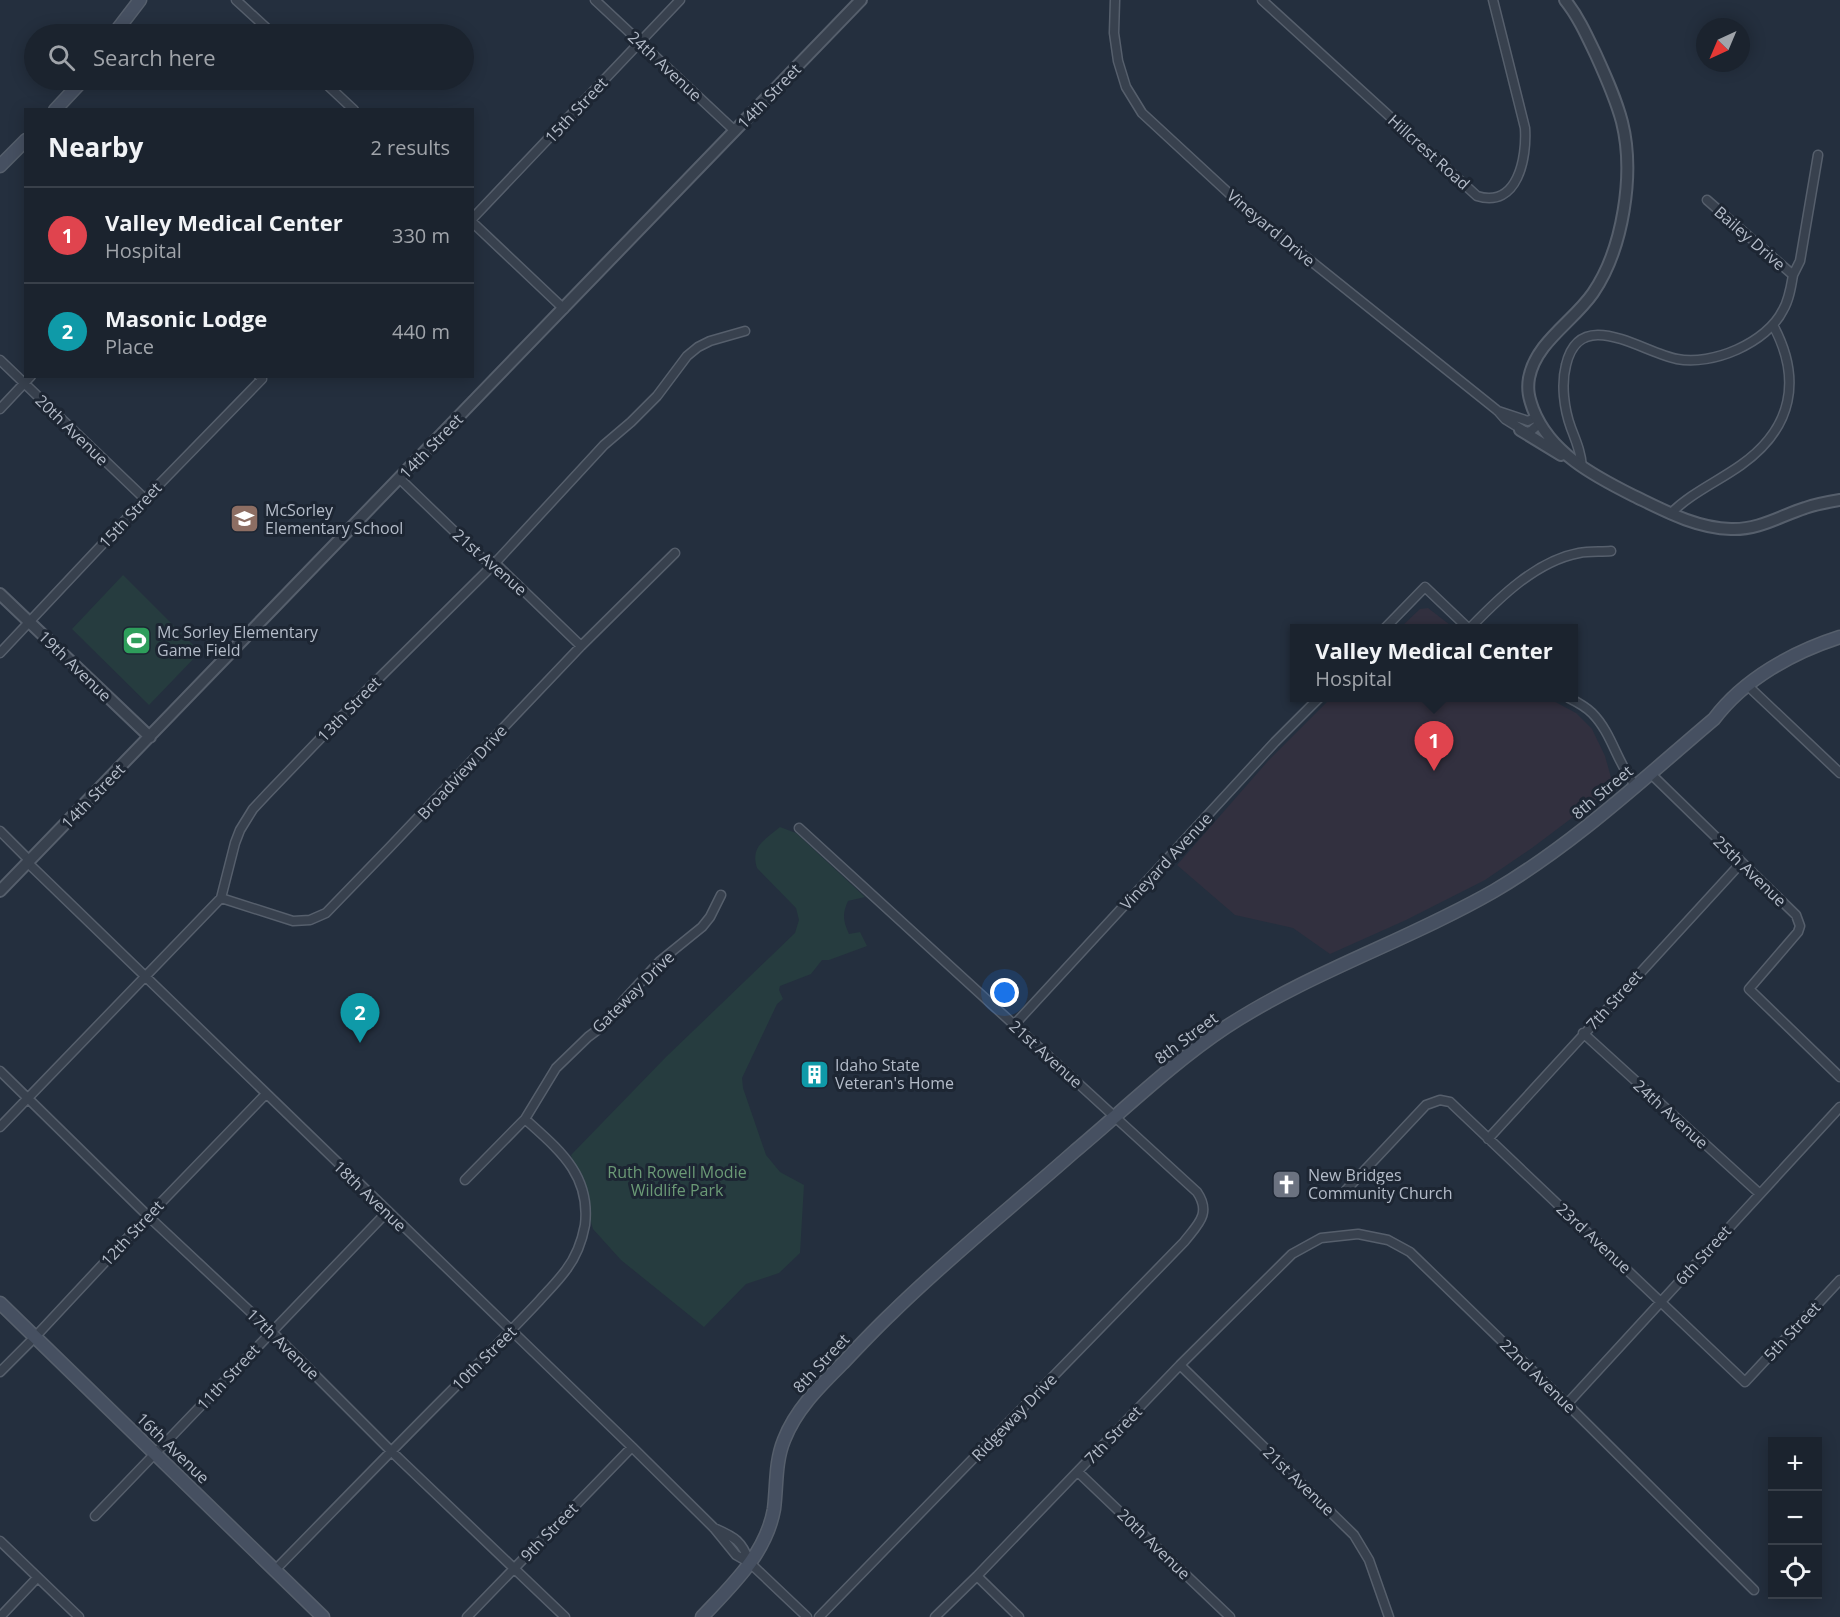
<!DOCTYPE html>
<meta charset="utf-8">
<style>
:root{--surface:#1b232e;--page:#242b36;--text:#f1f3f6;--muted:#a0a4aa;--line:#39404a;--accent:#d93025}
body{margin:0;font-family:"Open Sans",sans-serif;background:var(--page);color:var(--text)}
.controls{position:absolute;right:18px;bottom:18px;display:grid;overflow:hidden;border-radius:0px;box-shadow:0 3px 15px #0003}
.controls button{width:54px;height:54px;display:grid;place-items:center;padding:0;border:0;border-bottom:2px solid var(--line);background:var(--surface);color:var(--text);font:30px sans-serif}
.compass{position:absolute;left:1696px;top:18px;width:54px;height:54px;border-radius:50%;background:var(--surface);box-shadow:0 3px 15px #0003;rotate:224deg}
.you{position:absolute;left:1005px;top:993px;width:21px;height:21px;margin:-15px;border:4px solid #fff;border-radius:50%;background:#1a73e8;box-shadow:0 0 0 9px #1a73e833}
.badge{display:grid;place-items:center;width:39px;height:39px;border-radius:50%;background:var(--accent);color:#fff;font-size:20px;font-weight:700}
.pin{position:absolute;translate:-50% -50px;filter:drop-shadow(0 2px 3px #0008)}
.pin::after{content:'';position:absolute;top:32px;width:21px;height:18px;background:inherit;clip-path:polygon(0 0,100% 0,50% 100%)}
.popup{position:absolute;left:1290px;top:624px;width:288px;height:78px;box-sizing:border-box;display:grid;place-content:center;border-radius:0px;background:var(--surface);filter:drop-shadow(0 2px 4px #0005);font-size:20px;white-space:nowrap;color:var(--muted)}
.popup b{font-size:22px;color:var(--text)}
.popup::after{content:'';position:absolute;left:50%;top:100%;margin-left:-12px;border:12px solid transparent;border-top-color:var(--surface)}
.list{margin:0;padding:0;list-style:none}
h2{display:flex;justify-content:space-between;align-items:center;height:78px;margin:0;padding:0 24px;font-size:26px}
h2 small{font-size:20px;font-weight:400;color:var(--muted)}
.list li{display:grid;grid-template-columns:39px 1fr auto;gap:18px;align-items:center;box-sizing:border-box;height:96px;padding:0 24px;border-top:2px solid var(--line)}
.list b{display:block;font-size:22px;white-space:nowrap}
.list p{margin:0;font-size:20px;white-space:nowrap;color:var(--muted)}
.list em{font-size:20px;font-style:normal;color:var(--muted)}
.icon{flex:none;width:33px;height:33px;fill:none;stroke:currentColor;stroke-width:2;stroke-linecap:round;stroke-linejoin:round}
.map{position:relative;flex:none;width:1840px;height:1617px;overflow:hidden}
.search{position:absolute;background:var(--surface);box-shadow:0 3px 15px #0003;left:24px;top:24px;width:450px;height:66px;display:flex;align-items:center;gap:15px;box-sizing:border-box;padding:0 21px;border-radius:33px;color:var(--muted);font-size:22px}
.panel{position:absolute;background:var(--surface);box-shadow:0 3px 15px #0003;left:24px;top:108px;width:450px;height:270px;border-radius:0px}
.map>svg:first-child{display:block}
</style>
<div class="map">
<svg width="1840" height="1617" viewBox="0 0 1840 1617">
<rect width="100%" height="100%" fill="#242f3e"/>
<path fill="#32303f" d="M1428,608l26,20h-54l20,-19z
M1331,698h217l28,15 16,16 13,27 7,25 -3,9 -77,58 -47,32 -79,40 -76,34 -37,-26 -58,-13 -58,-50 91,-104z"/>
<path fill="#263c3f" d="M123,575l77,77 -51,53 -77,-76z
M780,827l16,6 69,64 -17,4c-6,13 -5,20 1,33l11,-2 7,14 -38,14h-7l-11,14 -31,12 -1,4 4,9 -6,5 -35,74 1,10 23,67 14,17 24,13 -4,68 -21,20 -33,11 -42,43 -83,-67 -28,-31 -22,-74 95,-98 129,-124 4,-13 -3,-12 -39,-40c-7,-22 8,-28 23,-41z"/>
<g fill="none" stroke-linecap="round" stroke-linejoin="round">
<defs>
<path id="minor" d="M236,0l37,34
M595,0l140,131
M1115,0l-1,33 4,28 8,26 16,26 104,96 252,202 7,8 21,13 5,-1 9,-8
M1262,0l215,196c41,13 50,-39 48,-68l-32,-128
M322,80l32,30
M472,219l208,-219
M472,222l92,87
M1793,275l7,-14 18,-106
M0,360l145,139
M0,409l31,-33
M1498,411l30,10 8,-4
M1582,467c-1,-15 -6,-26 -11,-39 -7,-19 -10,-44 -5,-63 14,-60 75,-13 111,-6 35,7 90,-16 106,-49 6,-10 8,-23 10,-35l-86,-75
M400,479l82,79 13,5 86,83
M1670,514c21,-21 47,-32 71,-49 52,-37 61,-86 32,-140
M1385,628l40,-41 43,41
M1470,628c29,-30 66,-67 109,-75 10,-2 22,-1 32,-2
M0,653l145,-154 117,-120 -3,-3
M1748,686l92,87
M1569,698c8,4 17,9 23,15 20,20 25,50 43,72
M1650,773l146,142 4,11 -2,6 -49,57 91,88
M799,828l398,364c15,22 0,33 -13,50l-365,375
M0,831l30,30
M28,863l604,584 82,81 22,27 14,8 57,54
M221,898l72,23 17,-1 16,-7 63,-65 192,-202 94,-93
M1014,1025l261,-283 44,-44
M1583,1033l177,161
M0,1071l148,145 123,115 120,120 174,166
M0,1127l221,-229 14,-55 5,-13 13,-21 15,-16 97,-101 130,-129 109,-118 27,-23 26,-26 30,-40 11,-9 12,-6 35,-10
M1488,1139l253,-276
M465,1180l60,-61 31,-51 32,-31 16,-12 20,-25 36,-39 42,-34 8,-10 11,-22
M1346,1190l80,-85 14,-5 10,2 295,280 95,-102
M1180,1365l174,170 15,25 20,57
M0,1372l35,-35 113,-121 117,-121
M1567,1404l273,-297
M1078,1472l152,145
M95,1516l292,-304
M714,1528c21,9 28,13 36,35
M0,1541l79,76
M275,1570c57,-58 114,-117 172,-175 31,-31 62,-62 92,-94 9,-10 19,-20 27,-31 10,-13 16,-29 19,-45 6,-51 -27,-76 -60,-106
M977,1576l42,41
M0,1617l37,-39
M467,1617l165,-170
M935,1617l42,-41 203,-211 112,-111 29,-16 37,-4 30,6 22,12 157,152 187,186"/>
<path id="tertiary" d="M1565,0c13,16 22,36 31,55 10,22 20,44 26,67 13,52 1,127 -29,171 -20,29 -57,49 -64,85 -2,12 0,20 4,31 17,44 61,67 101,87 31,15 62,32 97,33 28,1 49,-13 74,-21 11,-4 23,-6 35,-8
M1520,430l41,25
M0,594l150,143
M0,891l861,-891"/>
<path id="secondary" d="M114,34l26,-34
M55,110l28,-30
M0,166l26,-26
M0,1303l323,314
M702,1617c30,-32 64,-63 72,-108 3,-24 1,-47 10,-69 12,-31 36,-54 59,-77 16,-17 32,-34 49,-50 58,-57 122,-108 183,-162 50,-42 97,-88 151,-124 84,-55 181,-86 268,-136 80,-47 149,-112 220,-172 30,-40 79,-67 126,-82"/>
</defs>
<use href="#minor" stroke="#565f6c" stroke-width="11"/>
<use href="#tertiary" stroke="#565f6c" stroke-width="14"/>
<use href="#secondary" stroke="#565f6c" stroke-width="15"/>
<use href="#minor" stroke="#38414e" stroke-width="8"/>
<use href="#tertiary" stroke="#38414e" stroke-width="10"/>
<use href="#secondary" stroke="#465061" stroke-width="12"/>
</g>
<defs>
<symbol id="school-square" viewBox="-11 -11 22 22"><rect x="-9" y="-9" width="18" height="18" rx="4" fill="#8d6e63" stroke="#1d2633"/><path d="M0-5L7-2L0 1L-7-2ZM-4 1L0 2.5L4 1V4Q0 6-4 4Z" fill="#fff"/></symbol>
<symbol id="stadium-square" viewBox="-11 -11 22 22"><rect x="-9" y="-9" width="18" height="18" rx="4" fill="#2e9e5b" stroke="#1d2633"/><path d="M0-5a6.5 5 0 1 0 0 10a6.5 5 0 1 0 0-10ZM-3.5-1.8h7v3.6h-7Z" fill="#fff"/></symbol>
<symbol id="building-square" viewBox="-11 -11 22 22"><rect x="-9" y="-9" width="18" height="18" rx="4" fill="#0f9aa8" stroke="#1d2633"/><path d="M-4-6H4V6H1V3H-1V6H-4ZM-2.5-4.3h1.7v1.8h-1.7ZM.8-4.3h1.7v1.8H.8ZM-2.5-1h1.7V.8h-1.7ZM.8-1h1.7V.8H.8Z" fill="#fff"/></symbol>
<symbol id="church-square" viewBox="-11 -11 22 22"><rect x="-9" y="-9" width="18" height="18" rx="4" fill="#6b7280" stroke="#1d2633"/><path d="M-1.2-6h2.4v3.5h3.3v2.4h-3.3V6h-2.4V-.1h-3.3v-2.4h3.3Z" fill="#fff"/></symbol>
</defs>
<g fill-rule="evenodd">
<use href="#school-square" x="228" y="502" width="33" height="33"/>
<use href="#stadium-square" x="120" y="624" width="33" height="33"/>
<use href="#building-square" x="798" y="1058" width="33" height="33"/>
<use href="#church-square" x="1270" y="1168" width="33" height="33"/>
</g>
<g text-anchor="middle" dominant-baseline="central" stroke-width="6" stroke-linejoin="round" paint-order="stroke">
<g font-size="16" fill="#b4bcc9" stroke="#1d2633">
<text transform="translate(665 66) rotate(43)">24th Avenue</text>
<text transform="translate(769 96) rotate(-46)">14th Street</text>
<text transform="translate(576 110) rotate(-47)">15th Street</text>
<text transform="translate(1429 152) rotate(42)">Hillcrest Road</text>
<text transform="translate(1271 228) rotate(40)">Vineyard Drive</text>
<text transform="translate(1750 238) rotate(41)">Bailey Drive</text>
<text transform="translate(72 430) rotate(44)">20th Avenue</text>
<text transform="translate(431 446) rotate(-46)">14th Street</text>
<text transform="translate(130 515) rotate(-47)">15th Street</text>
<text transform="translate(490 562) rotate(41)">21st Avenue</text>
<text transform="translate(75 666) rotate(44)">19th Avenue</text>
<text transform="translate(349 709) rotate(-46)">13th Street</text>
<text transform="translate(462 772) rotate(-47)">Broadview Drive</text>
<text transform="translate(1602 792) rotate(-40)">8th Street</text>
<text transform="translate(93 796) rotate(-46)">14th Street</text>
<text transform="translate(1166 861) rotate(-47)">Vineyard Avenue</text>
<text transform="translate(1750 871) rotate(44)">25th Avenue</text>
<text transform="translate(633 992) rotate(-45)">Gateway Drive</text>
<text transform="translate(1614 1000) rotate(-48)">7th Street</text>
<text transform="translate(1186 1038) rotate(-37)">8th Street</text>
<text transform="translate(1046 1054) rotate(42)">21st Avenue</text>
<text transform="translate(1671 1114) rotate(42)">24th Avenue</text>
<text transform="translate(370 1196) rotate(44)">18th Avenue</text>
<text transform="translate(132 1233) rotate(-47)">12th Street</text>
<text transform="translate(1594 1238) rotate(43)">23rd Avenue</text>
<text transform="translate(1703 1255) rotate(-48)">6th Street</text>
<text transform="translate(1792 1331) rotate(-47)">5th Street</text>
<text transform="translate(283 1344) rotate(44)">17th Avenue</text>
<text transform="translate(484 1358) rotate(-45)">10th Street</text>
<text transform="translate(821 1363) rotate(-47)">8th Street</text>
<text transform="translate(1538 1376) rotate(44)">22nd Avenue</text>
<text transform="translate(228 1377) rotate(-47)">11th Street</text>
<text transform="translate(1014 1417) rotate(-46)">Ridgeway Drive</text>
<text transform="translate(1113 1435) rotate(-46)">7th Street</text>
<text transform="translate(173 1448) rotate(44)">16th Avenue</text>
<text transform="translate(1299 1481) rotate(44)">21st Avenue</text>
<text transform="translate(549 1532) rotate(-46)">9th Street</text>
<text transform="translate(1154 1544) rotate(44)">20th Avenue</text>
</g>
<g font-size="16" fill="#b4bcc9" stroke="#1d2633" text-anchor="start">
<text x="265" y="510">McSorley<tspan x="265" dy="18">Elementary School</tspan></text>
<text x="157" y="632">Mc Sorley Elementary<tspan x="157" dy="18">Game Field</tspan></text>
<text x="835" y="1065">Idaho State<tspan x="835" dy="18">Veteran's Home</tspan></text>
<text x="1308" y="1175">New Bridges<tspan x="1308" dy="18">Community Church</tspan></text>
</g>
<g font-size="16" fill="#6b9a76" stroke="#1d2633">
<text x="677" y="1172">Ruth Rowell Modie<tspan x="677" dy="18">Wildlife Park</tspan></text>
</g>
</g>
</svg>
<div class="controls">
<button>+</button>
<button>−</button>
<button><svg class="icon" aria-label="locate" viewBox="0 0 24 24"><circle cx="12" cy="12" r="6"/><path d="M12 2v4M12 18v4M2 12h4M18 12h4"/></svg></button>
</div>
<svg class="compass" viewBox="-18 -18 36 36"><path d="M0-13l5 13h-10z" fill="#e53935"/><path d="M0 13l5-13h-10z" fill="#a0a4aa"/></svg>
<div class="you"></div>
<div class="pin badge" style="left:1434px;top:771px;background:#e0444e">1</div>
<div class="popup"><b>Valley Medical Center</b>Hospital</div>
<div class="pin badge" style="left:360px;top:1043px;background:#0f9aa8">2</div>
<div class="search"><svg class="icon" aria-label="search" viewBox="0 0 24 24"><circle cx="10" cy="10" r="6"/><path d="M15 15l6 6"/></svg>Search here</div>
<section class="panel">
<h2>Nearby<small>2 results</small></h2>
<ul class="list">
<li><span class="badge" style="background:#e0444e">1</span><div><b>Valley Medical Center</b><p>Hospital</p></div><em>330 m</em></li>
<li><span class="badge" style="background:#0f9aa8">2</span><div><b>Masonic Lodge</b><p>Place</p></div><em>440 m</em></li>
</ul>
</section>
</div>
